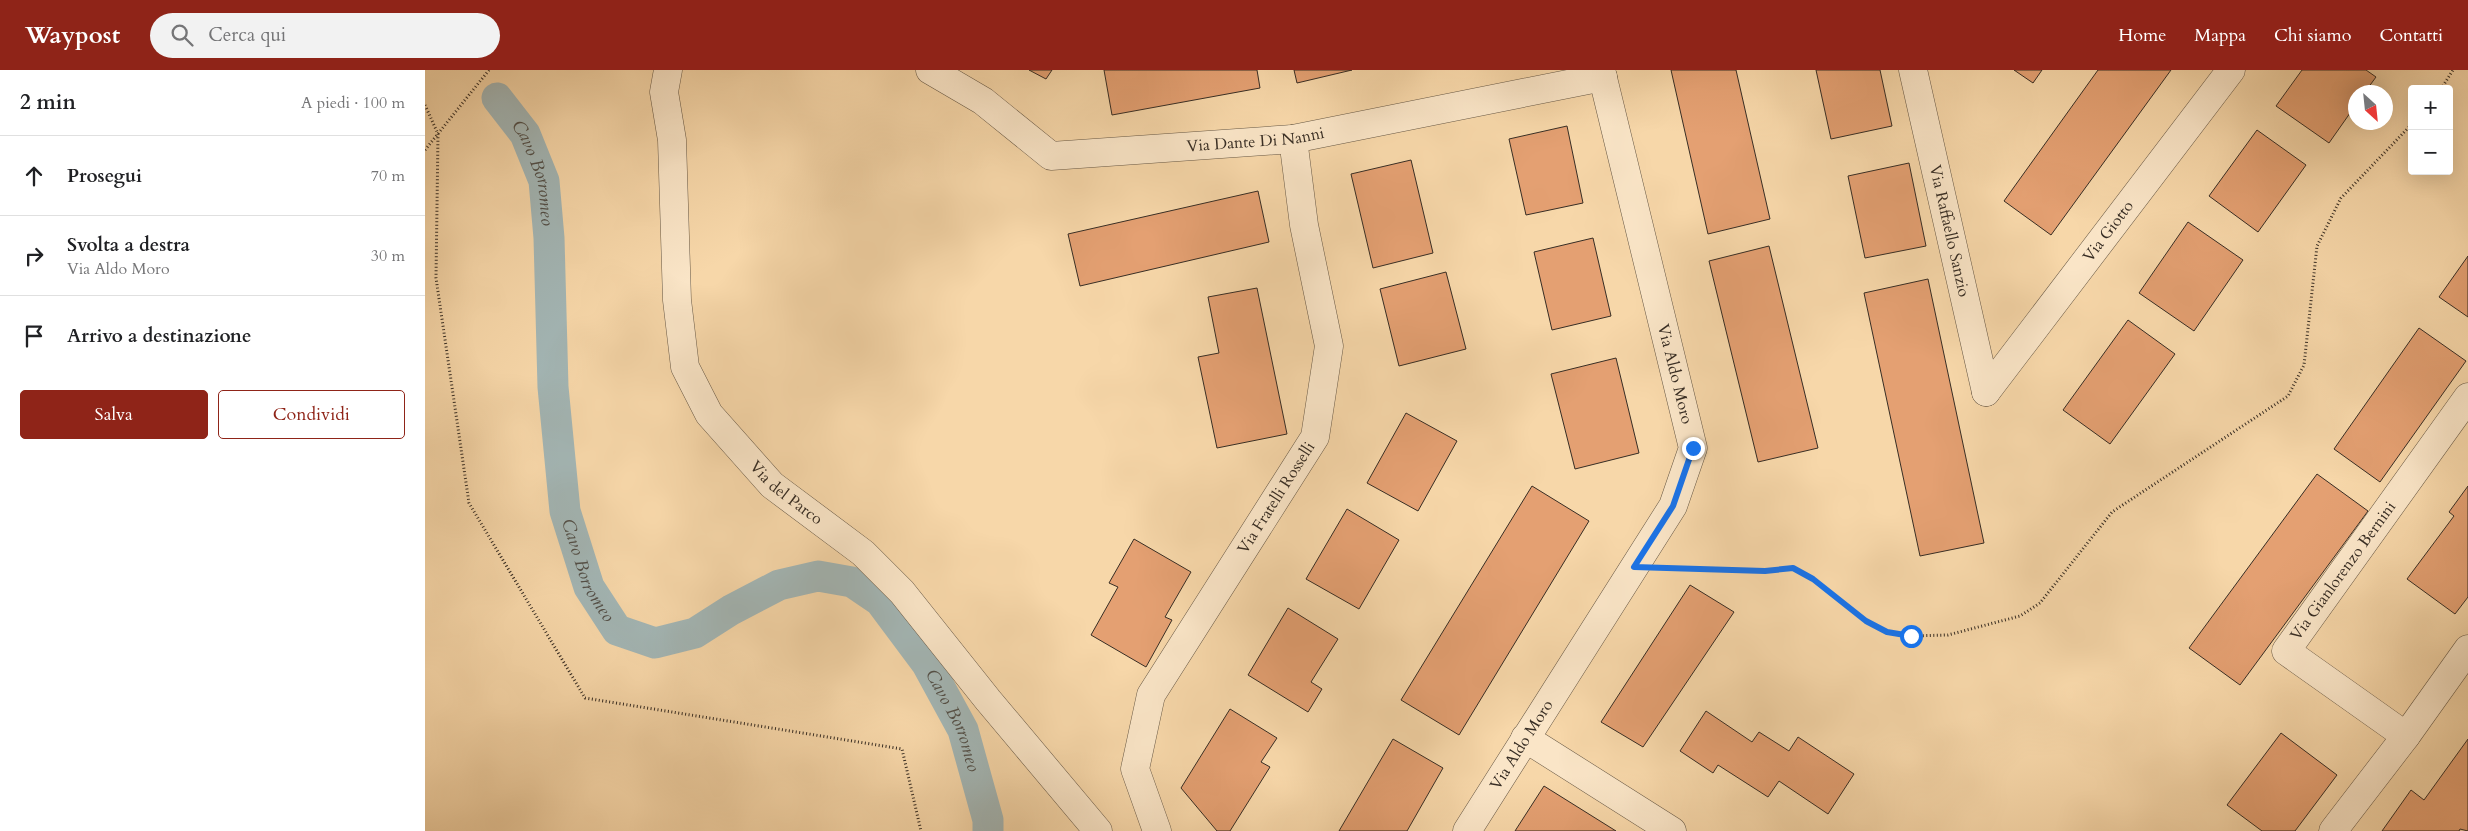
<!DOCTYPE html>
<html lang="it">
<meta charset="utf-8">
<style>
:root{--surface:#fff;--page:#f2f2f2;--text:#202124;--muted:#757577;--line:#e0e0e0;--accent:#8f2418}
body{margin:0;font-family:Cardo,serif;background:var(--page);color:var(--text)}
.controls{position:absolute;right:15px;top:15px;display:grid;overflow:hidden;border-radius:5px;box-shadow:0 5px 20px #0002}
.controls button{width:45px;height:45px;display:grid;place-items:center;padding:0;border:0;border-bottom:1px solid var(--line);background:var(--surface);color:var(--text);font:25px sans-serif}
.compass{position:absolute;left:1923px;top:15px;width:45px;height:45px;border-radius:50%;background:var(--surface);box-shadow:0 5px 20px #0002;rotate:153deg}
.stop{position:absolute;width:15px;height:15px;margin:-11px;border:4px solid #1a73e8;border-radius:50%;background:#fff}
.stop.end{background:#1a73e8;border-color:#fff;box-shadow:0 1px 5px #0008}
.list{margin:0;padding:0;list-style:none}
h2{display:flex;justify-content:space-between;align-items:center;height:65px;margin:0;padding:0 20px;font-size:21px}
h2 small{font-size:16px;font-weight:400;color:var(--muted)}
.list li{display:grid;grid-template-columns:32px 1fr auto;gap:15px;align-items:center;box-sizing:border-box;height:80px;padding:0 20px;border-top:1px solid var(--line)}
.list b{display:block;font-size:19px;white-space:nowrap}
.list p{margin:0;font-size:16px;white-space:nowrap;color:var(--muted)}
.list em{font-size:16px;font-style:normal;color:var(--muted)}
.actions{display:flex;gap:10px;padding:15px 20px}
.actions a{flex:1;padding:11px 0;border:1px solid var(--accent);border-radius:5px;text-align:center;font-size:18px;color:var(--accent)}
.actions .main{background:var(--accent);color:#fff}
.icon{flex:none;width:28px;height:28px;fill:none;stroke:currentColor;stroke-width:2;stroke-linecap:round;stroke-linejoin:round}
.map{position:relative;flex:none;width:2043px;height:761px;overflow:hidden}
header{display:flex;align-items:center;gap:30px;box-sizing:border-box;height:70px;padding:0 25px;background:var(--accent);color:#fff}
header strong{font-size:24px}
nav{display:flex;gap:28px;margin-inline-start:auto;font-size:18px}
.search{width:350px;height:45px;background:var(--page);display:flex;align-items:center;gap:12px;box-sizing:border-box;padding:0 18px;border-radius:28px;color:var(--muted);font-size:19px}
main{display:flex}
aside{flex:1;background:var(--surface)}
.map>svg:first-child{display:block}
</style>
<header>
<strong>Waypost</strong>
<div class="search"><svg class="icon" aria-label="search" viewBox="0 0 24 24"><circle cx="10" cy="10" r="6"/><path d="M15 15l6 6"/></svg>Cerca qui</div>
<nav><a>Home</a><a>Mappa</a><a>Chi siamo</a><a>Contatti</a></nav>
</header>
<main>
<aside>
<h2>2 min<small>A piedi · 100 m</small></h2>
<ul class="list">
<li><svg class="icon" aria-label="ahead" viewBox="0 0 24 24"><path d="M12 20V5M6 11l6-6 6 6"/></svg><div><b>Prosegui</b></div><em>70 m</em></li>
<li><svg class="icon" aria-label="right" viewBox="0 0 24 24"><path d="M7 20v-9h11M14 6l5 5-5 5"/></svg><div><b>Svolta a destra</b><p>Via Aldo Moro</p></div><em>30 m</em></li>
<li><svg class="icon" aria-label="arrive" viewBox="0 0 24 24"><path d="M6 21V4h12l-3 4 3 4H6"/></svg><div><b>Arrivo a destinazione</b></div></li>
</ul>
<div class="actions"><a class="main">Salva</a><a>Condividi</a></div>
</aside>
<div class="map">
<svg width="2043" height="761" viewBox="0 0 2043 761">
<rect width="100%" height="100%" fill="#f7d7a9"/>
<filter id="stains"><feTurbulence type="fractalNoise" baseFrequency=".004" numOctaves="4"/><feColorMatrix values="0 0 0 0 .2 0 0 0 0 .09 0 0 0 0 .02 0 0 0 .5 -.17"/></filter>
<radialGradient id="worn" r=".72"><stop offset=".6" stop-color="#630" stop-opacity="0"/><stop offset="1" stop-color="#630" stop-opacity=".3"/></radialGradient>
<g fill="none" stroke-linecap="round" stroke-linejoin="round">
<path stroke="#a3b6b5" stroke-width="31" id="s1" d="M72,28l28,36 19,47 5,57 4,149 12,124 24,76 28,43 38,13 40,-10 36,-23 48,-25 39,-9 34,6 28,19 47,63 36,66 25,90v11"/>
</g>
<path fill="#e4a072" stroke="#372d24" d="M604,0h23l-6,9z
M679,0h153l3,18 -148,27z
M869,0h58l-55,13z
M1246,0h65l34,149 -62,15z
M1391,0h64l12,56 -61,13z
M1589,0h28l-9,13z
M1673,0h73l-120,165 -47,-34z
M1877,0h64l10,7 -11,15h-10v14l-26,37 -53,-37z
M1142,56l16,77 -57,12 -17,-76z
M1832,60l49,35 -48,67 -49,-36z
M986,90l22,93 -60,15 -22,-94z
M1484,93l17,83 -61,12 -17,-82z
M833,121l11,51 -189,44 -12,-52z
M1763,152l55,38 -49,71 -55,-38z
M1168,168l18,78 -59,14 -18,-78z
M1344,176l49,202 -60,14 -49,-201z
M2043,186v61l-29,-20z
M1021,202l20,77 -67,17 -19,-77z
M1503,209l56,264 -64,13 -56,-263z
M832,218l30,146 -70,14 -19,-91 21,-4 -11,-56z
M1703,250l47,34 -65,90 -47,-34z
M1994,258l47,33 -86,121 -46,-33z
M1191,288l23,95 -64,16 -24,-95z
M981,343l51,28 -39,70 -51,-28z
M1892,404l51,37 -128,174 -51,-37z
M1107,416l57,35 -130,214 -58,-35z
M2043,416v111l-13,17 -48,-35 47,-63 -5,-4z
M922,439l52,31 -40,69 -53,-30z
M709,469l57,33 -26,45 7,3 -26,47 -55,-32 27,-48 -9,-4z
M1265,515l44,27 -91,135 -42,-25z
M863,538l50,31 -27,43 11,7 -14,23 -60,-37z
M805,639l47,29 -16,24 9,5 -40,64h-13l-36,-43z
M1281,641l46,31 7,-10 30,19 9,-14 56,37 -26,40 -49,-33 -11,16 -50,-32 -5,8 -33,-22z
M1856,663l56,42 -42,56h-33l-35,-26z
M968,669l50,29 -36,63h-68z
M2043,669v92l-8,-2 -1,2h-77l29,-41 13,10z
M1119,716l72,45h-101z"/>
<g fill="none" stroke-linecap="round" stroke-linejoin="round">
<defs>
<g id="minor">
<path id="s2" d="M243,0l-4,22 8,48 5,160 8,67 24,47 63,71 91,68 39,39 86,108 110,131"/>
<path id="s3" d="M505,0l53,31 68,55 242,-17 310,-62"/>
<path id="s4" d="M1488,0l73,322"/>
<path id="s5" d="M1561,322l245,-322"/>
<path d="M2043,327l-182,254 120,85 62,-87"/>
<path d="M1100,668l147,93"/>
<path id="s6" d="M732,761l-22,-62 16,-74 164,-258 14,-91 -25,-121 -11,-86"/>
<path id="s7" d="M1042,761l206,-325 20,-58 -92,-378"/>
<path d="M1908,761l73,-95"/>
</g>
</defs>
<use href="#minor" stroke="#675845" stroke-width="29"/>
<path stroke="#372d24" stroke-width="3" stroke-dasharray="1 2.5" stroke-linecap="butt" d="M2016,19l12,-19
M0,35l13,29 -2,144 33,225 116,195 317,51 19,82
M0,80l64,-80
M1242,498l98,3 28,-3 20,11 53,42 21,11 24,4 37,-1 72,-19 20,-13 72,-91 176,-116 16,-31 13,-119 24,-48 71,-74"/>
<use href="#minor" stroke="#fae5c7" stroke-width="28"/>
</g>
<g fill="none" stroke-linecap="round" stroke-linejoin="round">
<path stroke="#1a73e8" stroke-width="6" d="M1268,378l-20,58 -39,61 131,4 28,-3 20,11 53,42 21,11 24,4"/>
</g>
<g text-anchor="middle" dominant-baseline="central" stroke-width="4" stroke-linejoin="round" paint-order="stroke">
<g font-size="16" fill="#372d24" stroke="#fae5c7">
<text stroke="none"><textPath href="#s3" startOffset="354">Via Dante Di Nanni</textPath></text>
<text stroke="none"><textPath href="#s4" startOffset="165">Via Raffaello Sanzio</textPath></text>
<text stroke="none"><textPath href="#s5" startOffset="202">Via Giotto</textPath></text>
<text transform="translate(1250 304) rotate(76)">Via Aldo Moro</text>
<text stroke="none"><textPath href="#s2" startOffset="462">Via del Parco</textPath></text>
<text stroke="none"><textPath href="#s6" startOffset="375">Via Fratelli Rosselli</textPath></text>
<text transform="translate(1918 501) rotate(-54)">Via Gianlorenzo Bernini</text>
<text stroke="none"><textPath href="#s7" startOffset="102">Via Aldo Moro</textPath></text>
</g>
<g font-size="18" font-style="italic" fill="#524f48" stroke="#fae5c7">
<text stroke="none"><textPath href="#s1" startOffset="86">Cavo Borromeo</textPath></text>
<text stroke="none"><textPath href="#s1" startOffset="491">Cavo Borromeo</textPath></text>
<text stroke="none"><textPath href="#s1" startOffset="986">Cavo Borromeo</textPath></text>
</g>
</g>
<rect width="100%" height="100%" filter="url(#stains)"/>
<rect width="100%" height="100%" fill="url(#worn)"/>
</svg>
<div class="controls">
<button>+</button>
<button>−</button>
</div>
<svg class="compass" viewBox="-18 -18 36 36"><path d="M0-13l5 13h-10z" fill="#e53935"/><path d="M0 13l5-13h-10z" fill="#757577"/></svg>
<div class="stop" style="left:1486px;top:566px"></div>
<div class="stop end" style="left:1268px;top:378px"></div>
</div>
</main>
